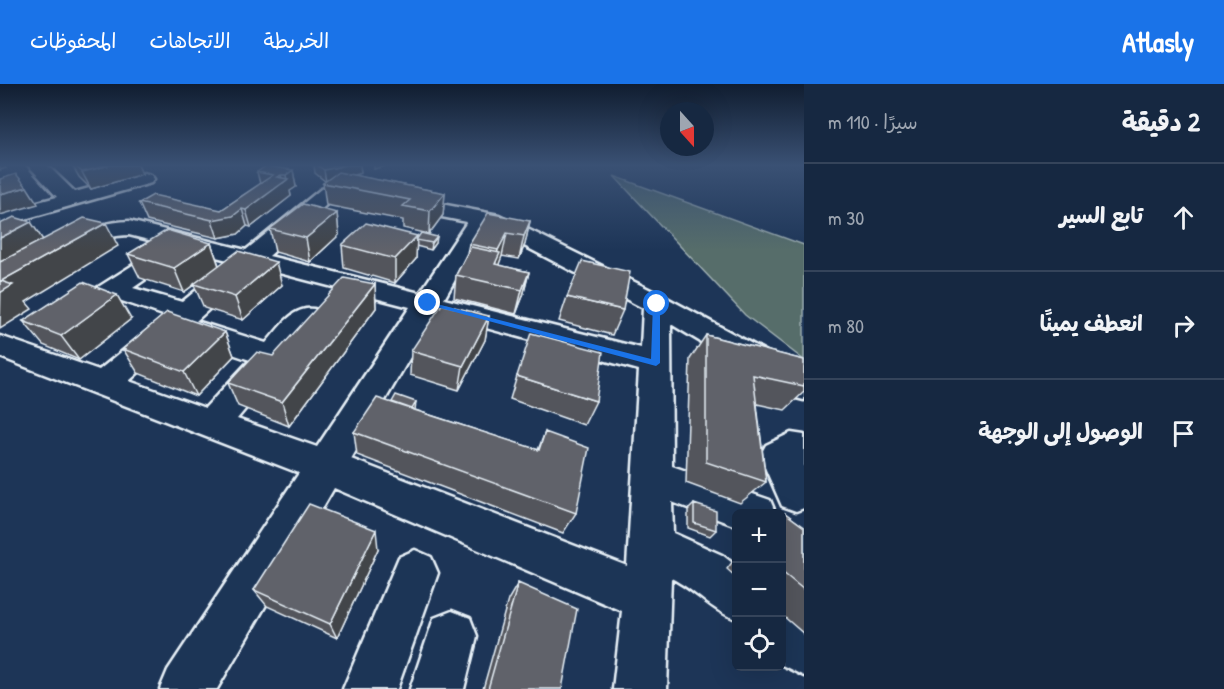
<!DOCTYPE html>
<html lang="ar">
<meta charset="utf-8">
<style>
:root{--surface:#162841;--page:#1f3048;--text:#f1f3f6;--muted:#9ea6b1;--line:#35445a;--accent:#1a73e8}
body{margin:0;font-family:"Patrick Hand","Playpen Sans Arabic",sans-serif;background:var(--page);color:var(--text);direction:rtl}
.controls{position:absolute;right:18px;bottom:18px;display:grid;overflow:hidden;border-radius:9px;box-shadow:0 6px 24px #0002}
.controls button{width:54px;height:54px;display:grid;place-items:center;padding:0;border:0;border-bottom:2px solid var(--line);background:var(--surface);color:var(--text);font:30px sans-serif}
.compass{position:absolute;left:660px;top:18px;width:54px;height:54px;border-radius:50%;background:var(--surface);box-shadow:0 6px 24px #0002;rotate:159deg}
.stop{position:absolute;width:18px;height:18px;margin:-14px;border:4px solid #1a73e8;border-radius:50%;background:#fff}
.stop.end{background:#1a73e8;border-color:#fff;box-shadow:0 2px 6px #0008}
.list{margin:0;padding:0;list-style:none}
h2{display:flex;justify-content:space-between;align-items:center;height:78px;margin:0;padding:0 24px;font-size:26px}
h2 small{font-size:20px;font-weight:400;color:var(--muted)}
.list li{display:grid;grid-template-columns:39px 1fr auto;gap:18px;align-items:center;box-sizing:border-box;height:108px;padding:0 24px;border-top:2px solid var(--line)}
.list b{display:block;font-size:22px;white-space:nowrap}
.list em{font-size:20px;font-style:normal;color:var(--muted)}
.icon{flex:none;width:33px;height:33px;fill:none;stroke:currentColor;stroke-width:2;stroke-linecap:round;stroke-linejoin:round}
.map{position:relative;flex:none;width:804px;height:605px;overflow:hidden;direction:ltr}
header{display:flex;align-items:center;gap:36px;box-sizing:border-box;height:84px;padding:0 30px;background:var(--accent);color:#fff}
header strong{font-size:28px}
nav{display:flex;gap:33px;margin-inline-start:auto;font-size:21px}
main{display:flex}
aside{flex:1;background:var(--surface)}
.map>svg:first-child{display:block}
</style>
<header>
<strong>Atlasly</strong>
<nav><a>الخريطة</a><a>الاتجاهات</a><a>المحفوظات</a></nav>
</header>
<main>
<aside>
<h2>2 دقيقة<small>سيرًا · 110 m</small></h2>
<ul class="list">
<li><svg class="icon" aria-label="ahead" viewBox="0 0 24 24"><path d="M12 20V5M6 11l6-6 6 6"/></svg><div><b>تابع السير</b></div><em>30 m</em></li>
<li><svg class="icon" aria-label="right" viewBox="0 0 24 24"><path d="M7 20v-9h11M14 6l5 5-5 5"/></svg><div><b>انعطف يمينًا</b></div><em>80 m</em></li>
<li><svg class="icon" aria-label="arrive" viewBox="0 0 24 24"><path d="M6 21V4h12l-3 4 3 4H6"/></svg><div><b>الوصول إلى الوجهة</b></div></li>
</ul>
</aside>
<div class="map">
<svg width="804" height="605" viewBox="0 0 804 605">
<rect width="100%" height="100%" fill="#1d3557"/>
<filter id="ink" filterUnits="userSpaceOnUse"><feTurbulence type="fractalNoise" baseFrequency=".0167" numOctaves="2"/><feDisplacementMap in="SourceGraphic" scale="12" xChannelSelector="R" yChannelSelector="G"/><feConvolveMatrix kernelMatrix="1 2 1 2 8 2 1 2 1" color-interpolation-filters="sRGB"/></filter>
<g filter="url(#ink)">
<path fill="#566d6a" stroke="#9fafb1" stroke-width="1.5" d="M614,92l190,69v115l-59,-45z"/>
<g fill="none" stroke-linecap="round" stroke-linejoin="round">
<defs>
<path id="minor" d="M28,81h19l28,27 69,-19 7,2 3,4 -3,4 -151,43v-14l57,-15z
M341,101l158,30 168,83 137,74v28l-12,-3 -121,-73 1,142 98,34 6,14h-40v12l-64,-24 1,31 49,22 14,11v53c-24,-8 -40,-29 -65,-41l-4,111h-54l9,-78 -288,-123 -117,201h-57l8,-19 131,-197 -299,-116v-21l99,34 67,-54 -50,-17c-17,12 -33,29 -54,23l-4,-6 4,-6 82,-52 9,-2 9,2 3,5 -3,5 -29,20 49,14 50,-41 -103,-26c-44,1 -83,33 -120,55l-9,2v-19c41,-23 81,-50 129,-52l117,29 75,-61zM341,113l126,25 -47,71 -151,-37 65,-58zM486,142l157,82 -2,40 -197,-49zM256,183l154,40 -93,140 -80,-28 81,-97 4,-6 -4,-6c-24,-7 -37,17 -52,33l-70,-22zM435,230l204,56 -12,196 -276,-107zM179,252l71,24 -45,48 -76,-27z
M791,349l13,2v73l-8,3 -14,-5 -22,-50 6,-11z
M415,466l16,7 7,16 -41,116h-54l56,-132z
M782,524l22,11v57l-22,-11z
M452,527l18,7 7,18 -13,53h-54l24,-71z"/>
</defs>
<use href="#minor" stroke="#e8f1f8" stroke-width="5"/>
<use href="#minor" fill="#1d3557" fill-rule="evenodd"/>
</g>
<path fill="#53545b" stroke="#e8f1f8" stroke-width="1.5" d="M72,81h66l4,9 -51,15 -12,-12z
M314,81h46l1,8 -9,2 93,18 -2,22 -14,19 -26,-6v-8l-77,-15 -3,-22 3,-1 -11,-9z
M293,86l3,17 -6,4 1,5 -40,31 -4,-1 -9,8 -20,4 -71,-17 -8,-18 82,7 39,-26 -3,-12z
M337,129l2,22 -29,27 -35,-10 -5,-23z
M530,137l-5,23 -6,15 -17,-3 -4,9 31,7 -6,24 -7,18 -62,-16 2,-23 11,-22 2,-9z
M417,152v3l19,4 -5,7 -15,-4v13l-21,24 -51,-15 -2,-23z
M211,159l8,22 63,20 -39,35 -39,-12 -10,-23 -10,7 -44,-14 -12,-24z
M375,200l1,24 -87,118 -51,-20 -10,-23 45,-27z
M567,213l56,13 -11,25 -53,-14z
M489,232l-4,24 -26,50 -49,-15 1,-24z
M131,235l-52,41 -36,-15 -20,-24z
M225,248l9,24 -38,40 -58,-23 -15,-24z
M706,251l98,25v32l-19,18 -28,-6 9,78 -26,21 -54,-20 4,-124z
M517,292l79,25 -12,24 -74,-26z
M416,318l-1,8 123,40 7,-18 31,81 -13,20 -206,-78 -3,-23z
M694,420l22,26 -6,6 -22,-8v-18z
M785,429l19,14v107l-22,-19v-99z
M378,465l-41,89 -70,-32 -13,-16z
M736,473v20l-9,-8z
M518,499l44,106h-79l25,-89z"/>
<path fill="#43454a" stroke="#e8f1f8" stroke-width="1.5" d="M0,81h4l2,3 -6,2z
M110,81h28l4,9 -51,15 -9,-17z
M346,81h14l1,8 -35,9 -2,-12z
M374,81h15l-15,4z
M293,86l3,17 -6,4 1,5 -40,31 -5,-17 31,-33 4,-2 2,8 4,-3 -1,-5z
M27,103l11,17 -38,11v-21z
M445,109l-2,22 -14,19 1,-23z
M242,125l5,17 -9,8 -20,4 -6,-18z
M337,129l2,22 -29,27 -4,-24z
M530,137l-5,23 -6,15 5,-23z
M31,138l12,18 -43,23v-25z
M106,139l12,23 -92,56 6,7 -32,20 1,-48z
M507,149l-5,23 -10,27 6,-33z
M417,152l-1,23 -21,24v-24z
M437,153l-1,6 -5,7 1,-7z
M211,159l8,23 -35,26 -10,-24z
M276,178l6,23 -39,35 -8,-23z
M529,188l-6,24 -7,18 6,-24z
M375,200l1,24 -87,118 -7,-24z
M117,211l14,24 -52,41 -18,-24z
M489,232l-4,24 -26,50 4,-24z
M225,248l9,24 -38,40 -12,-24z
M376,446l2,19 -41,89 -7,-14z"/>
<path fill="#60626a" stroke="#e8f1f8" stroke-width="1.5" d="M74,81h36l-28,7z
M317,81h29l-22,5z
M266,82l27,4 -7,5h-5l-4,2 11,2 -42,31 -4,-1 -9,7 -21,4 -73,-17 14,-8 68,15 52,-35 -16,-3z
M338,88l107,21 -15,18 -27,-5 7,-6 -87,-17z
M16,90l11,13 -27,7v-15z
M303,120l34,9 -31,25 -36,-9z
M488,129l42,8 -6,15 -17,-3 -9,17 -29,-6z
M14,133l17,5 -31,16v-14z
M84,134l22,5 -105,58 12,4 -13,8v-31z
M366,139l51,13 -22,23 -53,-14z
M167,146l44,13 -37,25 -46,-14z
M421,149l16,4 -5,6 -16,-3z
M471,163l29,6 -5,11 34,8 -7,18 -66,-15z
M238,167l38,11 -41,35 -41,-13z
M582,177l48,11 -7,38 -56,-13z
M344,194l31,6 -93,118 -54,-19 29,-31 16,4z
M83,198l34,13 -56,41 -38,-15z
M442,220l47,12 -26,50 -52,-15z
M167,228l58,20 -41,40 -61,-23z
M531,249l72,19 -7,49 -79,-25z
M706,251l98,25v26l-51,-11 13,107 -60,-20z
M396,311l20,7 -4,7 -20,-7z
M377,314l162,52 6,-18 44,16 -13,65 -222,-81z
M309,420l67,26 -46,94 -76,-34z
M694,420l22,7v19l-22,-7z
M785,429l19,14v63l-22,-18v-55z
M518,499l59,26 -15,80h-74z"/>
</g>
<linearGradient id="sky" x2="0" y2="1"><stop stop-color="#101d30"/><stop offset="0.49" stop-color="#3a5174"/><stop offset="1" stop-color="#3a5174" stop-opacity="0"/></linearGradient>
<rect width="804" height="166" fill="url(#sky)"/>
<path fill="#1a73e8" d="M425,217l226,58 2,-55 7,-1v60l-4,3 -231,-62z"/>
</svg>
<div class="controls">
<button>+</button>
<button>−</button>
<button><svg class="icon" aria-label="locate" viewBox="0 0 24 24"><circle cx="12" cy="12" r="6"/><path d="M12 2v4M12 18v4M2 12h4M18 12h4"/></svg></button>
</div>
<svg class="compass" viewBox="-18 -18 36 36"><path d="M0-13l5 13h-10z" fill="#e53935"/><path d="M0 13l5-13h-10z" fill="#9ea6b1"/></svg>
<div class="stop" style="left:657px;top:220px"></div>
<div class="stop end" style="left:428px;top:219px"></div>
</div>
</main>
